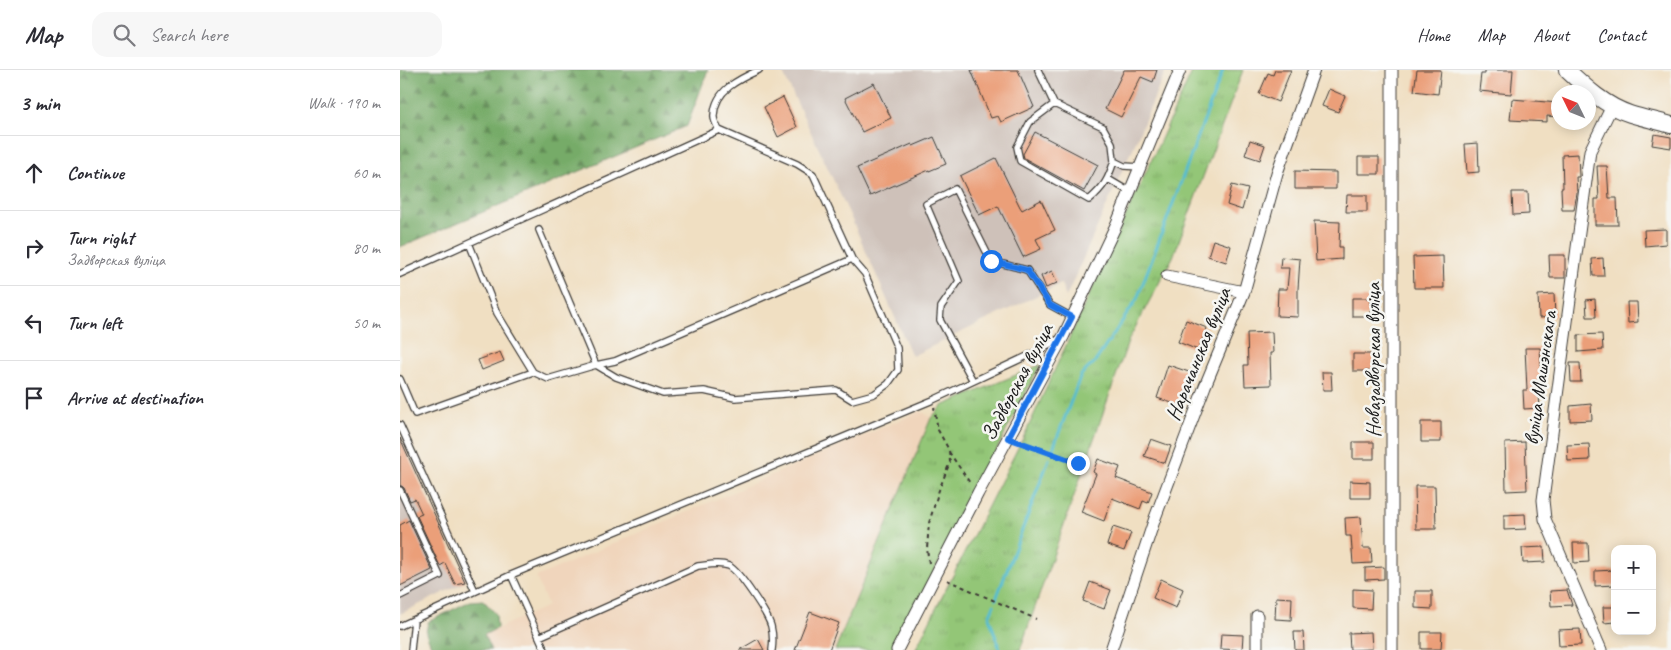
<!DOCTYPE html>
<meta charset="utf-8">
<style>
:root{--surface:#fff;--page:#f7f7f7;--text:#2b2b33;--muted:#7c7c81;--line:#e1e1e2}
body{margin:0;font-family:Caveat,sans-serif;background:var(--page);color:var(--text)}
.controls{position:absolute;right:15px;bottom:15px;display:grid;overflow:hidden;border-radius:10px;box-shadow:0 2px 12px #0003}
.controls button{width:45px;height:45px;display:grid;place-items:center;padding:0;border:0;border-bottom:1px solid var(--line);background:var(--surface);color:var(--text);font:25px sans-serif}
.compass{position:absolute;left:1151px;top:15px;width:45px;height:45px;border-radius:50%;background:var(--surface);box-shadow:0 2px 12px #0003;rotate:313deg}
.stop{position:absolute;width:15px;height:15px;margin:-11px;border:4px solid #1a73e8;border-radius:50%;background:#fff}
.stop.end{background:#1a73e8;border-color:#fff;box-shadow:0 1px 5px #0008}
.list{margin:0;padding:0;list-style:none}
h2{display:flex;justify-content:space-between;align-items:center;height:65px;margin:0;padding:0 20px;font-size:21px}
h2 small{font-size:16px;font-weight:400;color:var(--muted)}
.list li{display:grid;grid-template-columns:32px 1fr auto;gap:15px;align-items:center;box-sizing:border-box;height:75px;padding:0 20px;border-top:1px solid var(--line)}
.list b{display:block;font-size:19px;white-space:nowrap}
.list p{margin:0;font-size:16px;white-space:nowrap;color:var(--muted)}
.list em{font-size:16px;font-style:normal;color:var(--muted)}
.icon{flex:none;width:28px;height:28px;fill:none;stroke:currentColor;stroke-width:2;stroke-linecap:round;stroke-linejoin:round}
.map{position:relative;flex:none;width:1271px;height:580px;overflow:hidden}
header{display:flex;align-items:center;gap:30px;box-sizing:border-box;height:70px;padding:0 25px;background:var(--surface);border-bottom:1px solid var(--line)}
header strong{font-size:24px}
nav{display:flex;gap:28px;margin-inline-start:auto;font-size:18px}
.search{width:350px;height:45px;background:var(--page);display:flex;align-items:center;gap:12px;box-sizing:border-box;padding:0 18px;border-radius:15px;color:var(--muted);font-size:19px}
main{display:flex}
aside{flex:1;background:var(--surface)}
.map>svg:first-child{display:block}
</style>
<header>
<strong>Map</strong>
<div class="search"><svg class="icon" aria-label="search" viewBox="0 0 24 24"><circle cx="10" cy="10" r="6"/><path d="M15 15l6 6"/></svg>Search here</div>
<nav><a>Home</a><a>Map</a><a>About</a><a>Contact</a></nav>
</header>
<main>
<aside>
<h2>3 min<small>Walk · 190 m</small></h2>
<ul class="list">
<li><svg class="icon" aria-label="ahead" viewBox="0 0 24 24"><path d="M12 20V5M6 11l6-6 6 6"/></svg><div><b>Continue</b></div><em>60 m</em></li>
<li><svg class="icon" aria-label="right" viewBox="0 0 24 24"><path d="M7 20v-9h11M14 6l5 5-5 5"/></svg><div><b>Turn right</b><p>Задворская вуліца</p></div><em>80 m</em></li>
<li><svg class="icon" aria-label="left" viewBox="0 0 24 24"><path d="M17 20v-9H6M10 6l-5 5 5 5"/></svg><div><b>Turn left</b></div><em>50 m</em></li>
<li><svg class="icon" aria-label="arrive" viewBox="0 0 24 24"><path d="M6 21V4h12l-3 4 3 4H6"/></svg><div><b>Arrive at destination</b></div></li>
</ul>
</aside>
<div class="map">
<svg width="1271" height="580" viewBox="0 0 1271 580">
<defs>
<pattern id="grass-tufts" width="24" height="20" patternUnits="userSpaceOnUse" patternTransform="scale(1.25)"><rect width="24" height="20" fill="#93c677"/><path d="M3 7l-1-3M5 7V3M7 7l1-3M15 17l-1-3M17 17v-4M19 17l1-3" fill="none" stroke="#7eaa66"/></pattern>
<pattern id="forest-firs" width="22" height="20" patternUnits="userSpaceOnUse" patternTransform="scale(1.25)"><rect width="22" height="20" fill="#76ab68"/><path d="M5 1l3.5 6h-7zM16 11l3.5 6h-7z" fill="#608a55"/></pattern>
</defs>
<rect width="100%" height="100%" fill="#f6f6f2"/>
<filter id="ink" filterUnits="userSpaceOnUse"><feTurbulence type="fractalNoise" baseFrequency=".02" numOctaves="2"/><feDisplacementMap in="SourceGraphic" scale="10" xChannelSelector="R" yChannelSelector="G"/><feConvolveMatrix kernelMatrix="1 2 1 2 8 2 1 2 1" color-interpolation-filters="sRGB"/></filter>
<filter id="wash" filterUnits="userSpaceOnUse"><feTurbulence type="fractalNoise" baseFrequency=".0096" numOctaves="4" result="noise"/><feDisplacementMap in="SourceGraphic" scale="20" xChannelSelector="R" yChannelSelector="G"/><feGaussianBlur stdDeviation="1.12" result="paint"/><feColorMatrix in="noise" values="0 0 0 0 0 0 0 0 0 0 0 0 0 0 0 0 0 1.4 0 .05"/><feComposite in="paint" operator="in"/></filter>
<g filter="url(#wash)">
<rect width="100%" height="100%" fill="#f0dfc2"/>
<path fill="#f0d5bc" d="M521,341l10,7 -96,232h-386l99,-44 -12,-29z"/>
<path fill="#cec1b9" d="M390,0h376l-35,83h-1l-64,144 -5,-13 -149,72 -64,-145 -65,-138z
M0,368l65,144 -65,32z"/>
<path fill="url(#grass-tufts)" stroke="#58714a" d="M793,0h50l-70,187 -44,82 -109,311h-105l111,-218z
M640,295l-146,285h-59l96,-232 11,-12z"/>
<path fill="url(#forest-firs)" stroke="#496442" d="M0,0h308l-21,56 -287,121z
M83,530l13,14 1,14 -13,7 7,15h-46l-13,-2 -6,-15 2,-11 42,-21z"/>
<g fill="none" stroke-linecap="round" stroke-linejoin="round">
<path stroke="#54bdd1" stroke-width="3" d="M652,381l29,-76 14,-13 42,-63 86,-229
M596,529l53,-140
M594,535l-5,12 11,33"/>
</g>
<g id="blocks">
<path fill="#eb9f79" d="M571,0h47l16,37 -33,15 -3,-6 -7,2z
M724,0h33l-4,12 -12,-5 -20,40 -16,-8z
M875,0h16l-13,32 -19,-8 9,-21 5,2z
M1017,0h24l-3,24 -24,-3z
M1085,0h28l-2,24 -32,-3 2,-17h4z
M474,13l17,35 -29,14 -17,-34z
M929,19l16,7 -7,16 -16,-6z
M383,27l14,30 -19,10 -14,-30z
M1112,29l46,4v14l-11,-1v6l-37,-2z
M635,62l63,33 -14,26 -60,-33 -1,-4z
M1254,64l17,3v11l-19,-3z
M534,67l12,27 -17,7v-1l-59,26 -13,-28 55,-24 1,2z
M850,70l15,5 -5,15 -15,-5z
M1078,73l1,29 -12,1 -2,-29z
M1178,84l1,23h-3l1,16 -3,17h-12l-1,-22h2l-1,-33z
M958,87h21v17h-21z
M596,88l24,49 2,3 19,-10 14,30 -19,9 5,10 -18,8 -25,-51 -19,9 -19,-39z
M1197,96h10l2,32h8l1,27h-23v-26h4z
M895,101l41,1v17h-41z
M832,115l16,4 -6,21 -15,-5z
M1112,122h16l1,22 -16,1z
M947,125h20v17h-21z
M914,151l26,1 -1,25h3v12l-26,2z
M1266,159v15l-21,2 -1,-16z
M813,170l18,6 -5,16 -18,-6z
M1149,185h16v23h-15z
M1043,186l1,32h-30l-1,-31z
M881,187l19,2 -2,30v28l-21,-1 1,-27h9l2,-21h-9z
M1203,188l1,18h-11l-1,-17z
M652,201l5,12 -11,5 -5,-12z
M1154,224l1,23 -16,1 -1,-23z
M952,228h19v18h-19z
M1195,229l1,18h-9l-1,-17z
M1227,232h10l1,20 -10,1z
M786,250l21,8 -9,22 -20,-8z
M872,262l1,21h-3l1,32 -26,1 -1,-21h4l-1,-32z
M1202,264l1,16 -25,2v-17z
M1125,278h15l2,31h-4l2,29 -16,1 -1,-19h4z
M100,282l4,9 -22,9 -4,-10z
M953,284h21v17h-21z
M1170,293h10l1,19h-10z
M768,295l24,8 -11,33 -24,-8z
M922,302h9l1,18h-9z
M1191,334l1,16 -22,1v-15z
M1021,352h20v20h-20z
M0,368l65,144 -10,2 -10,-21 -5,3 -23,-50 5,-2 -7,-15 -5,2 -6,-13 -4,-3z
M751,369l20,7 -6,17 -21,-7z
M953,372h21v17h-21z
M1125,372l2,48 -21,1 -1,-48z
M1189,374l1,16 -22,1 -1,-16z
M698,389l22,8 -4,11 36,14 -4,11 -5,-2 -3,8 -28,-11 -8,23 -23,-9 15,-38 -3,-2z
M950,411l20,1v16h-20z
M1015,416h20l1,43h-20z
M1125,444l1,15 -22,1v-15z
M961,447l2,31h8l1,15 -19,1 -2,-28h-5l-1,-18z
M9,450l23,50 -32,16v-61z
M713,457l18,6 -7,18 -17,-6z
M1173,473h15l1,19 -15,1z
M1144,477l1,15 -22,1 -1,-15z
M984,497v12l-19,1v-12z
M1215,500v15l-20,1v-15z
M761,509l22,10 -7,19 -23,-10z
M690,512l21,8 -7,19 -21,-8z
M953,519l19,1 -1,19 -18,-1z
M1167,520l5,15 -21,1 -1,-15z
M1015,521h17v18l-17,-1z
M876,527l16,1 -1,22 -16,-1z
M1203,537h12v15l-11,1z
M410,542l29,11 -10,27h-34z
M1180,559l1,16 -22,1 -1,-16z
M894,562h9l1,18h-9z
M971,562l1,17 -22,1 -1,-17z
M1021,562h21l-1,17h-20z
M821,564l22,1 -1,15 -22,-1z
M358,569l6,11h-25z"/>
</g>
</g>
<g filter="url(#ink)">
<use href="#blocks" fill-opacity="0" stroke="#3c3935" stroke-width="1"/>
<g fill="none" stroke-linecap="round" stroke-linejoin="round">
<defs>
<path id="service" d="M638,0l16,34
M714,91c-6,19 -10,26 -25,39l-69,-39 -3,-14 13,-25 24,-18 49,23 9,16 2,18 10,5 16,1
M708,109l22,13
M139,160l57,135 19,-4 237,-102 -39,-85 -16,-10 -78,-34c-2,-4 -6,-10 -5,-15 1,-25 25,-36 45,-45
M69,173l28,70 36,59
M0,204l319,-144
M0,309l15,35 118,-42 15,7 48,-14 20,12 47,17 41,-3 31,7 101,-8 16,10 22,-6 14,-10 10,-14 -1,-22 -32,-74 -13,-15
M573,311l-33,-61 1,-13 18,-26 -33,-77 29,-15 36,72 36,9 23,35 22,12
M0,355l75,166
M0,420l40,86 -40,20
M111,505l34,75
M0,556l111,-51 422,-175 105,-49 22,-13
M139,567l159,-71c10,-1 21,-4 31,0 11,6 39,49 42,60 2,8 2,17 1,24
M11,580l3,-30"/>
<path id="minor" d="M767,206l77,16
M497,580l81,-157 86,-158 53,-112 63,-153
M711,580l44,-132 50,-132 39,-94 33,-119 37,-103
M857,580v-34
M992,580v-580
M1201,580l-56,-131 -2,-19 47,-349 22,-45"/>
<path id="secondary" d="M1167,0c18,17 38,36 63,44 13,4 27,7 41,11"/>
</defs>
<use href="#service" stroke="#3c3935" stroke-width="8"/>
<use href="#minor" stroke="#3c3935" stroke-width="13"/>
<use href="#secondary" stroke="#3c3935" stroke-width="18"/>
<path stroke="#3c3935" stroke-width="2" stroke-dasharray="4 4" stroke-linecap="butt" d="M619,372l59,21
M549,382l21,31
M529,493l-2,-14 2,-26 10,-33 11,-28 -1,-12 -11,-20 -4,-23
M547,510l89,39"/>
<use href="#service" stroke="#fff" stroke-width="5.5"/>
<use href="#minor" stroke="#fff" stroke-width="11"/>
<use href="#secondary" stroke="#fff" stroke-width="16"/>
</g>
</g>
<g fill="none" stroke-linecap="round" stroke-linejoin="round" filter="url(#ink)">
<path stroke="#1a73e8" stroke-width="6" d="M591,191l36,9 23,35 22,12 -64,121 70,25"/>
</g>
<g text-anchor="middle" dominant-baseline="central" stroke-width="5" stroke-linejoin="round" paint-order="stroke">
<g font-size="21" fill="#1c1c1c" stroke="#f6f6f2">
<text transform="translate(798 284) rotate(-68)">Нарачанская вуліца</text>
<text transform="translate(973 290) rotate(-90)">Новазадворская вуліца</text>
<text transform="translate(1140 308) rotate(-82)">вуліца Машэнскага</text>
<text transform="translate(617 312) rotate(-62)">Задворская вуліца</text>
</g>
</g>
</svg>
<div class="controls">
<button>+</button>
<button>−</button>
</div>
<svg class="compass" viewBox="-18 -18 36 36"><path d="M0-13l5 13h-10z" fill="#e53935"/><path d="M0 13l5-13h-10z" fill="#7c7c81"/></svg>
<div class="stop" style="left:591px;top:191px"></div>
<div class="stop end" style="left:678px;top:393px"></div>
</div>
</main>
